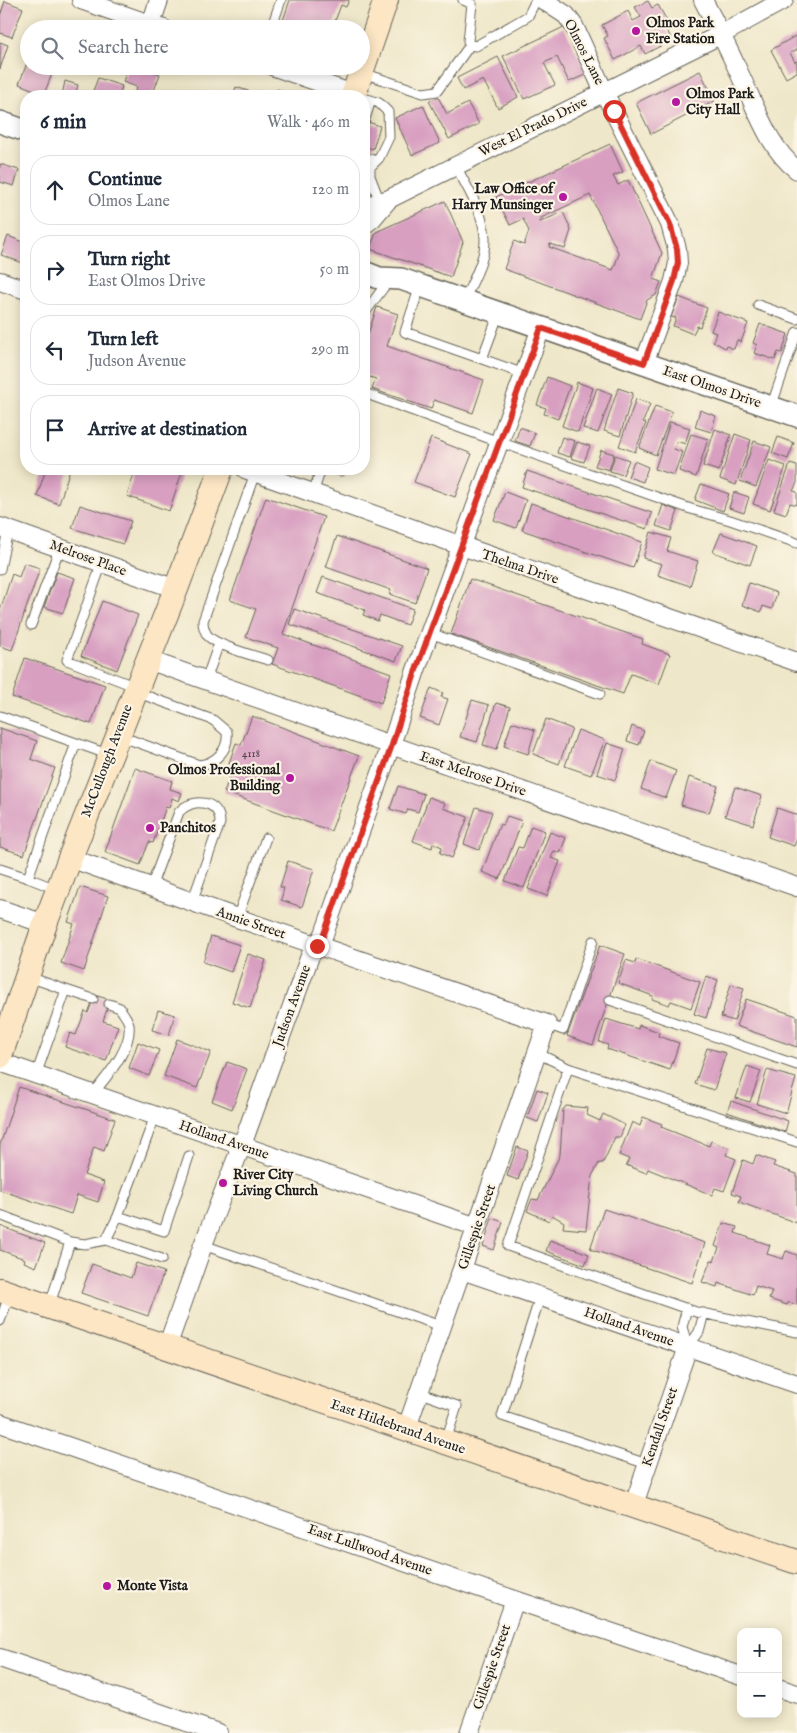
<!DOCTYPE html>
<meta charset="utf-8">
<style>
:root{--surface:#fff;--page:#f6f6f7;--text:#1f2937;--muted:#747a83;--line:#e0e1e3}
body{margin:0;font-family:"IM FELL English",serif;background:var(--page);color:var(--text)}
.controls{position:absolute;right:15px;bottom:15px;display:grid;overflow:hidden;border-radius:10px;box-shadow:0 2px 12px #0003}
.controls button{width:45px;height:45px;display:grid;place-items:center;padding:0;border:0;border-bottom:1px solid var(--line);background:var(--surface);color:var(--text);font:25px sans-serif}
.stop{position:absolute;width:15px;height:15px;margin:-11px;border:4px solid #d93025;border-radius:50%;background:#fff}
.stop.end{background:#d93025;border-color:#fff;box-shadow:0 1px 5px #0008}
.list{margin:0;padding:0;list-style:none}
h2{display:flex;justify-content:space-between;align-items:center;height:65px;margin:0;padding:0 20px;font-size:21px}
h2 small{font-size:16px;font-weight:400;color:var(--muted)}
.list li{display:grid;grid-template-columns:32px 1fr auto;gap:15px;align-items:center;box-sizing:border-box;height:70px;margin:0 10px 10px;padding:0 10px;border:1px solid var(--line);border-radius:20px}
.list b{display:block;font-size:19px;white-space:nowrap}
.list p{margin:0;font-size:16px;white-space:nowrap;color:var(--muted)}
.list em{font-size:16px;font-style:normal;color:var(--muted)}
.icon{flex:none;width:28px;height:28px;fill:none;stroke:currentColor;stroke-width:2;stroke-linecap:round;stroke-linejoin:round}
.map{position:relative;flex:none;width:797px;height:1733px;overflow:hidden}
.search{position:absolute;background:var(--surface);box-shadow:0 2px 12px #0003;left:20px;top:20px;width:350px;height:55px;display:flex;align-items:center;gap:12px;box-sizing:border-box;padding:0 18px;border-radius:28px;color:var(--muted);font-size:19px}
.panel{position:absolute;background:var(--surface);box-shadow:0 2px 12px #0003;left:20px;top:90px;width:350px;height:385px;border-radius:20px}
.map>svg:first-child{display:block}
</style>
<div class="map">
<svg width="797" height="1733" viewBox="0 0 797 1733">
<rect width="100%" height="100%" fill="#fcf5e5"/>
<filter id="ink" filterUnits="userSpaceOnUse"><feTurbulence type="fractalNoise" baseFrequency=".02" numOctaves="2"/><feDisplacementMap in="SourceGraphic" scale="10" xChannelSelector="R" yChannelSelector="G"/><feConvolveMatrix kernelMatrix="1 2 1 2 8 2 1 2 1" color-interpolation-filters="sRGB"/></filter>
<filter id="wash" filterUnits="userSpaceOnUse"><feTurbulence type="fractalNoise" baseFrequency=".0096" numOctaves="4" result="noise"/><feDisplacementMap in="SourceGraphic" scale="20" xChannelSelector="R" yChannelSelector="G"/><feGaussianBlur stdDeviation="1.12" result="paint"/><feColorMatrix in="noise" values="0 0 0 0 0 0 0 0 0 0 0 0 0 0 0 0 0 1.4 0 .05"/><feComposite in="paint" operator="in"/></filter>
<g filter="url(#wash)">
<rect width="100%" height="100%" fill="#efe7c9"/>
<g id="blocks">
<path fill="#d89fc1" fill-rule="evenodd" d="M290,0h59l-3,7 -5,-2 -9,24h-52z
M5,1l18,7 -11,29 -12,-4v-17z
M648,1l4,7 6,-3 11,19 -4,3 7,13 -27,14 -4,-8 -26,14 -11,-22 4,-2 -6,-11 26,-14 5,10 8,-4 -6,-10z
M564,27l23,47 -18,8 -12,-25 -13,6 11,22 -31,14 -21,-43z
M797,35v15l-7,3 5,9 2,-1v11l-11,6 -15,-28z
M0,42l8,3 -8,24z
M498,57l20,40 -20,11 -15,-28 -20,10 -6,-12z
M29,58v8h19l6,3 -10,25 -25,-10z
M128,66h8l24,8 -8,22h-19l4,-9 -14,-5z
M700,71l15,30 -64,33 -15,-31z
M98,78l24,8 -2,8 6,2h-35z
M65,81l13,4 -3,11h-13z
M236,87l27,9h-30z
M277,89l21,7h-23z
M438,97l9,17 21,-11 11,21 -30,15 -20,-38z
M423,105l17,38 -28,12 -17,-37z
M365,121l15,5 -7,23 -9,-3v-20z
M610,144l13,28 -10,4 5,9 10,-5 34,73 -9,26 8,3 -5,13 -9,5 -7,19 -136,-50 10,-28 10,4 5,-14 -6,-12 -13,6 -14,-28zM590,195l29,59 -6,16 -64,-23 1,-3 15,5 6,-19 -8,-18 -23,10 -1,-3z
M0,164l19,6 -5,16 -14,-4z
M445,201l18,41 -12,35 -81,-28 6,-17z
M8,236l18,7v21l-25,-9z
M679,297l28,11 -7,19 -3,-1 -4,8 -20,-8 3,-8 -5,-1z
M377,307l21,7 -11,32 97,34 -11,33 -39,-13 -3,9 -59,-20 4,-10 -12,-4v-23l3,-10 -3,-1v-9l4,2z
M718,312l30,11 -7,19 -4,-2 -3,9 -8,-3 -1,2 -12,-7 3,-8 -5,-2z
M760,324l28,10 -6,19 -4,-1 -3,8 -21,-7 3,-8 -4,-2z
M547,377l23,9 -12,33 -14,-5 2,-6 -9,-3z
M577,382l16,6 -15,44 -16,-6z
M597,388l15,6 -14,39 -15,-5z
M618,388l15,5 -13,43 -16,-5z
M636,399l14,5 -7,18 3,1 -11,29 -16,-6z
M655,406l17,6 -16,43 -17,-7z
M700,410l16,6 -5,16 -16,-5z
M670,422l20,6 -5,16 -8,-3 -3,8 8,3 -8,23 -19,-6z
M520,427l15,6 -5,13 -15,-5z
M715,429l16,6 -12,36 -16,-5z
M691,434l17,5 -12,38 -17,-6z
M735,434l16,6 -15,45 -16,-6z
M562,437l13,4 -5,16 -13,-4z
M778,437l16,6 -6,16 -16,-6z
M431,438l41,16 -17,43 -41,-15z
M754,441l17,6 -15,40 -16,-6z
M577,442l13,4 -6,16 -13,-4z
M601,450l13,4 -5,16 -14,-4z
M615,455l14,5 -6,15 -13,-4z
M769,460l17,6 -16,44 -17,-6z
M634,461l14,6 -5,15 -15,-5z
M790,464l7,2v17l-4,8 4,1v13l-7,-2 -4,11 -12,-4z
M46,469h24l-11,35 -22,-8z
M128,469h45l9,3 -13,39 -42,-15 7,-22 -7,-2z
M527,471l125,42 -5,16 -125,-42z
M701,484l28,10 -6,17 -28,-11z
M505,492l21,8 -10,28 -22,-8z
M734,492l15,5 -5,16 -15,-5z
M266,497l58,20 -41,117 108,39 -10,30 -109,-39 6,-16 -32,-11 10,-28 -26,-9z
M531,503l111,39 -9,26 -111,-38z
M80,505l51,16 -8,23 -51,-16z
M663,505l15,6 -7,20 -15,-5z
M651,532l20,6 -4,13 31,10 -8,25 -32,-11 4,-11 -19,-6z
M721,533l36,13 -7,19 -37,-13z
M337,536l90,32 -12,35 -26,-9 2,-4 -65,-23z
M24,563l16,5 -28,82 -12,-4v-35l12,-37 7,3z
M57,572l18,6 -12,35 -19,-6z
M323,577l90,32 -6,16 -27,-10 -2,6 -15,-6 2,-5 -48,-17z
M470,579l173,60 -1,5 28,10 -11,30 -28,-10 -8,20 -172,-60z
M749,583l28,10 -5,16 -9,-3 -2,6 -19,-7z
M102,601l36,14 -21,55 -36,-14z
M294,609l108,37 -6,15 -107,-37z
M25,658l80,27 -14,39 -79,-27z
M431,688l12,5 -2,4 7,2 -9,26 -19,-7z
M472,700l17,5 -12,37 -17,-5z
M496,703l14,4 -13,42 -14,-4z
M252,716l107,40 -28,75 -107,-39 10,-27 -5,-2 7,-20 5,2z
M546,719l26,10 -13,35 -26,-10z
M512,722l23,8 -7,24 -24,-8z
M632,726l12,5 -5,14 -12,-4z
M0,728l37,13 -6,18 24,9 -31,87 -24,-8z
M578,730l27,10 -14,35 -26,-9z
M607,743l18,6 -10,31 -18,-6z
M651,761l25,10 -10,27 -25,-9z
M135,768l37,13 -2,8 12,4 -3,8 -7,-3 -3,10 -3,-1 -13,36 -4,-1 -9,23 -35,-13z
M689,777l29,9 -9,27 -28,-8z
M398,786l26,8 -6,18 -10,-3 -2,5 -16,-5z
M735,787l27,9 -9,29 -28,-9z
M429,797l16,6 -2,5 25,9 -16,41 -12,-5 2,-6 -9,-4 -1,5 -19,-7z
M476,807l16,5 -13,38 -15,-6z
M777,808l20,7v24l-3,7 -26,-9z
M507,816l15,5 -22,58 -18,-7 18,-48 3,1z
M531,826l14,5 -21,57 -19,-7 13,-34 5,1z
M550,832l16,6 -6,15 -6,-2 -3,7 9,3 -13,35 -19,-7z
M288,861l26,8 -12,38 -21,-7 3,-12 -4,-1z
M80,887l28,9 -24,75 -23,-8 13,-39 -6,-2z
M211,936l29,9 -9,27 -28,-10z
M600,945l25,9 -32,91 -26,-9z
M248,954l18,6 -16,48 -18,-6z
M636,959l64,23 -9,26 -20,-7 -2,4 -17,-6 1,-3 -35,-13 8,-23 9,3z
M706,976l12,4 -12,38 -12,-4z
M731,984l13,4 -10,33 -13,-4z
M95,995l15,5 -7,21 15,5 -12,35 -41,-14 5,-14 6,2 9,-24 3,2z
M746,999l51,17v31l-61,-21z
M158,1010l17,5 -6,20 -17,-5z
M606,1019l32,10 1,-4 20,7 -1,4 21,7 -9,27 -63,-21 1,-4 -9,-3z
M177,1039l34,13 -14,36 -33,-12z
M138,1042l21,8 -10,26 -20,-8z
M707,1048l19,5 -12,37 -19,-6z
M227,1062l20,7 -15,40 -20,-8z
M747,1066l14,5 -11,31 -14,-4z
M767,1070l29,8 -10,35 -29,-9z
M19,1087l96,32 -11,32 -10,-4 -10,28 20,7 -6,20 -21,-7 -6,19 -71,-24v-45z
M537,1089l11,4 -10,29 -11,-4z
M731,1101l57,20 -3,11 -58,-20z
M566,1106l22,2 -1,7 13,6 3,-7 22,11 -5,12h-5l-12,26h-4l-7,13 -6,54 -23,-2 1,-6 -12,-7 -3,6 -22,-10 5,-12 6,1 22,-45 3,-45z
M643,1117l19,7 -1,3 48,19 2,-5 18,7 -3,7 10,4 -12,32 -9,-3 -3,7 -64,-26 -2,4 -20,-8 3,-6 -10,-4 13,-33 8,4z
M517,1147l11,4 -10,29 -11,-4z
M756,1155l19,7 -2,4 24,8v49l-58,-21 2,-6 -9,-3 11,-33 10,4z
M604,1209l101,34 -13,40 -102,-34z
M492,1218l11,4 -9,28 -11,-4z
M723,1223l14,4 -2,6 35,12 -3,9 16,5 3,-8 11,4v50l-8,-3 -2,3 -18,-6 3,-8 -16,-5 -3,9 -35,-12 -1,4 -15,-5 9,-22 3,1 5,-13 -4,-2z
M0,1226l45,17 -9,24 -12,-5 1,-3 -25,-9z
M550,1240l39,14 -4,11 -39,-14z
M136,1263l28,9 -16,44 -67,-23 11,-29 39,14z"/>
</g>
</g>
<g filter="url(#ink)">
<use href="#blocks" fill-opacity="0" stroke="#666359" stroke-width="1"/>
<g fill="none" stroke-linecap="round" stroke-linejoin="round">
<defs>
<path id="service" d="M463,0l9,4 -4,37 2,4 6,1 52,-30 8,-16
M271,29l10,-29
M363,73l60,20 14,-2 33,-46
M364,98l15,5 9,9 1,25 -10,21 -9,9v9l10,26
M364,122l7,-22
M364,157l12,4
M456,166c11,22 28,47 29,72 1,21 -13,44 -21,63
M420,286l-15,46 77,27 17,-46
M758,305l39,14
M364,314l25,-34
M482,359l42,15
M364,393l135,49 192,67 39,11 67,23
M771,407l26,-75
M334,469l7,2v-2
M255,473l-52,148c0,5 1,10 5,15 9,10 47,20 60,24
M313,493l8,-24
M102,563l-35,97 69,27
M0,569l8,-39
M31,625l29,-78
M430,633l170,61
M206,680l13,-37
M0,716l110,39
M120,736l79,29c17,-2 30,-15 28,-33l-14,-12 -77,-28
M0,869l28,9 48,-135
M28,878l28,11
M151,887l28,-75c13,-15 41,-12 41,11l-28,79
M237,918l29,-80
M29,977l37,13 -30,85
M66,990l27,9
M610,1000l187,65
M547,1024l16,6 30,-89
M537,1053l31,15 229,74
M568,1068l-60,178 188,66 101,20
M93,1094c13,-17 39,-45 36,-69 0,-5 -7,-13 -9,-17l-11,-4
M0,1215l70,27 15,2 21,-4 12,-24 37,-100
M118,1216l46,15 25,-75
M106,1240l56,19
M203,1245l238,81
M540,1297l-38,119 145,48
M49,1307l21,-65
M687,1308l-5,19 6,20
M0,1321l10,-27
M688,1347l11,-15 5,-19
M418,1392l39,14 -11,34"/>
<path id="minor" d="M81,0l83,29
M543,0l23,15 8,11 30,66 66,132 7,25 1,14 -4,18 -30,82
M703,0c14,26 27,52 39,79 15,31 27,69 55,91
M151,24l8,-24
M272,66l81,28
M364,207l25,-8 333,-165 62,-34
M364,225l8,-6 17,-20
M0,281l26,9
M245,469l217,77 335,116
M0,527l176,62
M148,660l649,227
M70,858l167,60 310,106 -141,406
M0,909l45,15
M0,1062l477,165
M462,1270l335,114
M167,1347l36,-102 43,-111 64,-178 14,-22 67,-189 25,-75 125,-342
M0,1423l515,177 226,76
M633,1507l55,-160
M0,1658l218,75
M778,1688l19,6
M469,1733l46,-133"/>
<path id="tertiary" d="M0,122l26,9
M364,272l15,6 22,1 396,137"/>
<path id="secondary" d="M353,96l33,-96
M0,1056l45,-132 25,-66 106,-269 45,-120
M0,1290l797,272"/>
</defs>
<use href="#service" stroke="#666359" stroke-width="11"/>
<use href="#minor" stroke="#666359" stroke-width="20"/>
<use href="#tertiary" stroke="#666359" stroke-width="24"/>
<use href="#secondary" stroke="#666359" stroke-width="26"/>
<use href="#service" stroke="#fff" stroke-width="9"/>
<use href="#minor" stroke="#fff" stroke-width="18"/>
<use href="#tertiary" stroke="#fff" stroke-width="21"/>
<use href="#secondary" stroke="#fce6c4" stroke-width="24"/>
</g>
</g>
<g fill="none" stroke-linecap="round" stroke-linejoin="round" filter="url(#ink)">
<path stroke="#d93025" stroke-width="6" d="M317,946l7,-12 68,-189 24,-75 125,-342 103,35 30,-82 4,-18 -1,-14 -7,-25 -56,-113"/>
</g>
<g fill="#b5179e" stroke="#fcf5e5" stroke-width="2">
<circle cx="636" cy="31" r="5"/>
<circle cx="676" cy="102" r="5"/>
<circle cx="563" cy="197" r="5"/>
<circle cx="290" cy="778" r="5"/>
<circle cx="150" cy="828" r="5"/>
<circle cx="223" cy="1183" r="5"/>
<circle cx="107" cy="1586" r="5"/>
</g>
<g text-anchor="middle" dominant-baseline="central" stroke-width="4.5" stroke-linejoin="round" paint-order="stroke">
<g font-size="11" fill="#4b3d45">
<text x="251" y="754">4118</text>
</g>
<g font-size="14" font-weight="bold" fill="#1c1c1c" stroke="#fcf5e5" text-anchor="start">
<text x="646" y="23">Olmos Park<tspan x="646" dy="16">Fire Station</tspan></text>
<text x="686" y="94">Olmos Park<tspan x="686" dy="16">City Hall</tspan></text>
<text x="553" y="189" text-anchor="end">Law Office of<tspan x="553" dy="16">Harry Munsinger</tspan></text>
<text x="280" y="770" text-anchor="end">Olmos Professional<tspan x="280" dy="16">Building</tspan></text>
<text x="160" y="828">Panchitos</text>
<text x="233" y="1175">River City<tspan x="233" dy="16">Living Church</tspan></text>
<text x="117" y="1586">Monte Vista</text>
</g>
<g font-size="14" fill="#1c1c1c" stroke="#fcf5e5">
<text transform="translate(584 52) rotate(63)">Olmos Lane</text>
<text transform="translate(533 127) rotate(-26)">West El Prado Drive</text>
<text transform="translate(712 387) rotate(19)">East Olmos Drive</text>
<text transform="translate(88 558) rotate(20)">Melrose Place</text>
<text transform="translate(520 567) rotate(19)">Thelma Drive</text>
<text transform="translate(107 761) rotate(-69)">McCullough Avenue</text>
<text transform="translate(473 774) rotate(19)">East Melrose Drive</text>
<text transform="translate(251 923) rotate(19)">Annie Street</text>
<text transform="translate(292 1006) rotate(-70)">Judson Avenue</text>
<text transform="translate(224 1140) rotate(19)">Holland Avenue</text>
<text transform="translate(477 1227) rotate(-71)">Gillespie Street</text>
<text transform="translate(629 1327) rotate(19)">Holland Avenue</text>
<text transform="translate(398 1427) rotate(19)">East Hildebrand Avenue</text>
<text transform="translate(660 1427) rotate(-71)">Kendall Street</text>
<text transform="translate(370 1550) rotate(19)">East Lullwood Avenue</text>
<text transform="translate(492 1667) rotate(-71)">Gillespie Street</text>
</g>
</g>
</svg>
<div class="controls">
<button>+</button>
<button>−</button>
</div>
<div class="stop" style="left:614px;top:111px"></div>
<div class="stop end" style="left:317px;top:946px"></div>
<div class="search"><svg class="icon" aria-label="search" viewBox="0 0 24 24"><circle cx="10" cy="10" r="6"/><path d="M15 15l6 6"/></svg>Search here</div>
<section class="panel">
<h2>6 min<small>Walk · 460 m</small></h2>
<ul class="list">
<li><svg class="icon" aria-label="ahead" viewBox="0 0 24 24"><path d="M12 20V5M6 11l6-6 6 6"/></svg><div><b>Continue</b><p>Olmos Lane</p></div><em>120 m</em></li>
<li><svg class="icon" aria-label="right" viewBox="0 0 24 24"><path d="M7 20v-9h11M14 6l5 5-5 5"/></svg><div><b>Turn right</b><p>East Olmos Drive</p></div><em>50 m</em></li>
<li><svg class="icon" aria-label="left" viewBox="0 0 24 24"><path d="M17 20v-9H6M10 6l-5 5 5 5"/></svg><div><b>Turn left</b><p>Judson Avenue</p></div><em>290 m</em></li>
<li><svg class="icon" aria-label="arrive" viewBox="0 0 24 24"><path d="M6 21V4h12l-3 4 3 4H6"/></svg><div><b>Arrive at destination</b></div></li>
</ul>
</section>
</div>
